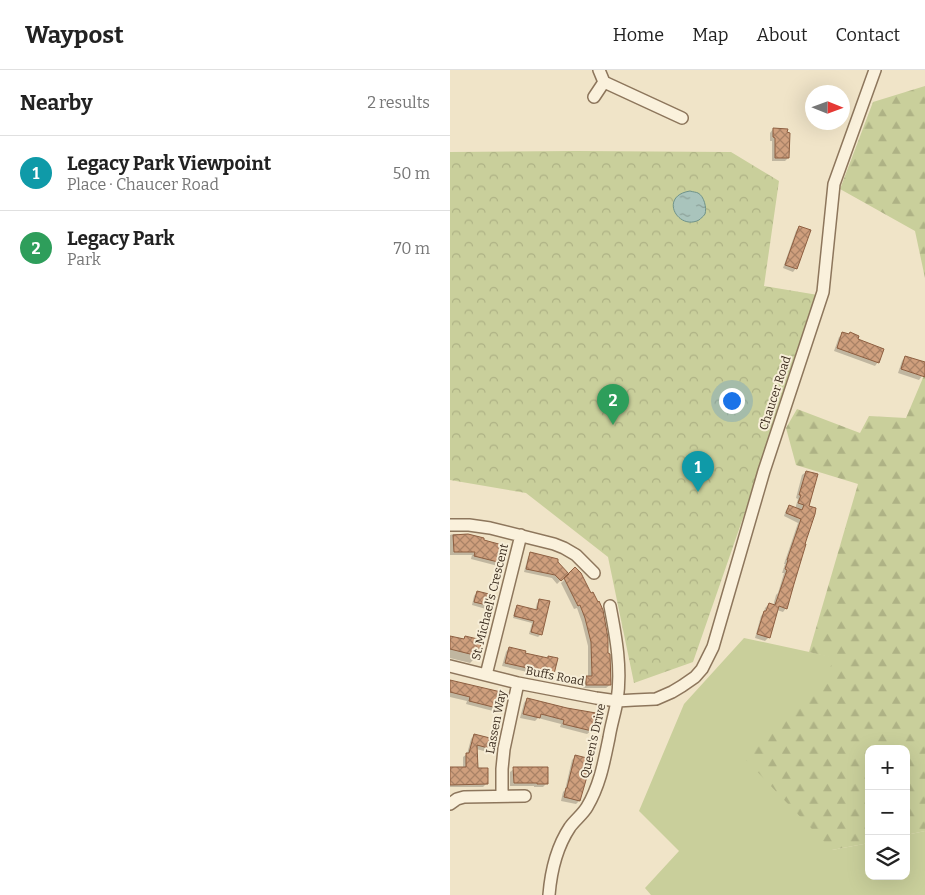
<!DOCTYPE html>
<meta charset="utf-8">
<style>
:root{--surface:#fff;--page:#f2f2f2;--text:#222;--muted:#767676;--line:#e0e0e0;--accent:#111827}
body{margin:0;font-family:Bitter,serif;background:var(--page);color:var(--text)}
.controls{position:absolute;right:15px;bottom:15px;display:grid;overflow:hidden;border-radius:10px;box-shadow:0 5px 20px #0002}
.controls button{width:45px;height:45px;display:grid;place-items:center;padding:0;border:0;border-bottom:1px solid var(--line);background:var(--surface);color:var(--text);font:25px sans-serif}
.compass{position:absolute;left:355px;top:15px;width:45px;height:45px;border-radius:50%;background:var(--surface);box-shadow:0 5px 20px #0002;rotate:91deg}
.you{position:absolute;left:281px;top:330px;width:18px;height:18px;margin:-12px;border:4px solid #fff;border-radius:50%;background:#1a73e8;box-shadow:0 0 0 8px #1a73e833}
.badge{display:grid;place-items:center;width:32px;height:32px;border-radius:50%;background:var(--accent);color:#fff;font-size:16px;font-weight:700}
.pin{position:absolute;translate:-50% -41px;filter:drop-shadow(0 1px 2px #0008)}
.pin::after{content:'';position:absolute;top:26px;width:18px;height:15px;background:inherit;clip-path:polygon(0 0,100% 0,50% 100%)}
.list{margin:0;padding:0;list-style:none}
h2{display:flex;justify-content:space-between;align-items:center;height:65px;margin:0;padding:0 20px;font-size:21px}
h2 small{font-size:16px;font-weight:400;color:var(--muted)}
.list li{display:grid;grid-template-columns:32px 1fr auto;gap:15px;align-items:center;box-sizing:border-box;height:75px;padding:0 20px;border-top:1px solid var(--line)}
.list b{display:block;font-size:19px;white-space:nowrap}
.list p{margin:0;font-size:16px;white-space:nowrap;color:var(--muted)}
.list em{font-size:16px;font-style:normal;color:var(--muted)}
.icon{flex:none;width:28px;height:28px;fill:none;stroke:currentColor;stroke-width:2;stroke-linecap:round;stroke-linejoin:round}
.map{position:relative;flex:none;width:475px;height:825px;overflow:hidden}
header{display:flex;align-items:center;gap:30px;box-sizing:border-box;height:70px;padding:0 25px;background:var(--surface);border-bottom:1px solid var(--line)}
header strong{font-size:24px}
nav{display:flex;gap:28px;margin-inline-start:auto;font-size:18px}
main{display:flex}
aside{flex:1;background:var(--surface)}
.map>svg:first-child{display:block}
</style>
<header>
<strong>Waypost</strong>
<nav><a>Home</a><a>Map</a><a>About</a><a>Contact</a></nav>
</header>
<main>
<aside>
<h2>Nearby<small>2 results</small></h2>
<ul class="list">
<li><span class="badge" style="background:#0f9aa8">1</span><div><b>Legacy Park Viewpoint</b><p>Place · Chaucer Road</p></div><em>50 m</em></li>
<li><span class="badge" style="background:#2e9e5b">2</span><div><b>Legacy Park</b><p>Park</p></div><em>70 m</em></li>
</ul>
</aside>
<div class="map">
<svg width="475" height="825" viewBox="0 0 475 825">
<defs>
<pattern id="forest-firs" width="22" height="20" patternUnits="userSpaceOnUse" patternTransform="scale(1.25)"><rect width="22" height="20" fill="#c9cf9b"/><path d="M5 1l3.5 6h-7zM16 11l3.5 6h-7z" fill="#aeb285"/></pattern>
<pattern id="park-crowns" width="20" height="18" patternUnits="userSpaceOnUse" patternTransform="scale(1.25)"><rect width="20" height="18" fill="#c9cf9b"/><path d="M2 6a3 3 0 1 1 6 0M12 15a3 3 0 1 1 6 0" fill="none" stroke="#aeb285"/></pattern>
<pattern id="water-ripples" width="26" height="14" patternUnits="userSpaceOnUse" patternTransform="scale(1.25)"><rect width="26" height="14" fill="#a9c4bc"/><path d="M2 4q2-2 4 0t4 0M15 11q2-2 4 0t4 0" fill="none" stroke="#8ba098"/></pattern>
<pattern id="building-cross-hatch" width="8" height="8" patternUnits="userSpaceOnUse" patternTransform="scale(1.25)"><rect width="8" height="8" fill="#cf9f7d"/><path d="M0 0l8 8M0 8l8-8" fill="none" stroke="#a98266"/></pattern>
</defs>
<rect width="100%" height="100%" fill="#f0e4c8"/>
<path fill="#c9cf9b" d="M294,568l93,20 -5,192 37,-7v33h37v-41l19,-4v64h-274l-6,-7 34,-37 -40,-40 45,-107z"/>
<path fill="url(#forest-firs)" d="M475,16v192l-10,-47 -75,-42 33,-87z
M475,303v458l-19,4v-86h-37v94l-37,7 -86,-90 91,-101 -28,-7 49,-168 -62,-19 -10,-37 11,-19 63,24 9,-17 37,2z"/>
<path fill="url(#park-crowns)" d="M126,81l155,1 48,29 -15,105 54,9 -47,142 -78,225 -59,21 -26,-126 -82,-64 -76,-13v-328z"/>
<path fill="url(#water-ripples)" stroke="#6f938a" d="M240,121c3,1 6,1 8,2 6,3 9,15 7,21 -2,3 -4,4 -6,6 -21,11 -41,-24 -9,-29z"/>
<path fill="#0003" d="M323,59l15,29 -3,3h-13v-20h-2v-8z
M349,157l-3,41 -3,4 -10,-4 13,-37z
M393,264l13,6 22,22 -3,4 -41,-15 5,-14z
M455,287l20,7v4l-3,8 -3,4 -21,-7 4,-12z
M356,402l2,35 -5,37 -17,64 -3,4 -6,-2 -8,27 -4,4 -10,-3 6,-22 3,-3 1,-5 4,-4 4,2 3,-11 2,-2 6,-20h-2l3,-9h-1l14,-41 -14,-7 2,-6 3,-3 6,2 3,-10 -2,-1 6,-23z
M3,464h5v2l43,26 -3,4 -27,-7 1,-4h-22v-20z
M81,483l25,9 11,12 -10,10 -5,-6 -28,-6 4,-15z
M125,499l35,116 -4,3h-23v-8l3,-3h2v-31l-6,-24 -5,-14 -3,1 -13,-26z
M27,522l13,13 -4,4 -14,-4 2,-9z
M90,530l1,34 -3,3 -9,-3 3,-11 -19,-5 2,-9 2,-2 18,4 2,-8z
M0,567l30,4 -3,15 -7,7 -20,-5z
M59,578l15,6 22,5 3,-2 3,16 -3,4 -47,-11 4,-14z
M0,611l46,26 -3,4 -27,-7 1,-3 -17,-4z
M77,629l68,15 -4,17 -4,3 -27,-7 1,-3 -23,-6 -3,3 -15,-3 4,-15z
M24,665l13,12 -3,4 -8,-2v20l10,15 -3,3h-33v-19l13,1v-12l4,-3 4,-15z
M126,686l13,19 -4,3 -6,23 -3,3 -15,-3 2,-9 2,-2 7,-30z
M64,699l33,14 -4,4h-9v-1h-24v-14z"/>
<path fill="url(#building-cross-hatch)" stroke="#8d5f41" d="M323,58l15,1 -1,3 3,1 -1,25h-14v-20l-2,-1z
M349,156l12,4 -14,39 -12,-4z
M392,262l7,2 1,-2 9,4 -1,3 26,10 -5,14 -42,-15z
M455,286l20,6v15l-24,-8z
M356,401l12,3 -9,32 7,2 -1,6 -10,30h1l-12,40 -7,25 -8,-3 -9,32 -13,-4 7,-23h2l3,-8 6,2 12,-35 -2,-1 3,-9h-1l14,-41 -15,-6 3,-8 13,5 2,-5 -6,-2 3,-8h-2z
M18,464l16,4v2l22,6 -4,17 -28,-7 1,-4h-21l-1,-17z
M80,482l28,7v3l11,12 -8,7 -6,-6 -29,-6z
M125,497l6,6 10,20 2,-1 5,10 1,-1 4,9 5,28v15l2,1 1,31h-25v-9h6l-1,-34 -6,-24 -5,-13 -2,1 -14,-28z
M27,521l16,4 -2,11 -17,-4z
M89,529l11,2 -8,34 -11,-3 3,-11 -20,-5 3,-11 20,5z
M0,566l14,3 1,-3 17,4 -4,16 -28,-7z
M59,577l17,4 -1,2 23,5v-2l10,2 -4,16 -49,-11z
M0,610l51,12 -4,16 -28,-7 1,-4 -20,-5z
M77,628l40,10 29,5 -4,18 -29,-7 1,-4 -23,-6 -1,4 -17,-4z
M24,664l16,4 -2,10 -11,-3 1,23h10v16l-38,1v-18h16v-14h3z
M125,685l16,4 -1,5h2l-2,12 -2,-1 -2,5 -6,21 -16,-4 2,-9h1z
M63,697h35v17h-11v-1h-23z"/>
<g fill="none" stroke-linecap="round" stroke-linejoin="round">
<defs>
<path id="minor" d="M149,0l5,12 78,36
M144,27l10,-15
M0,455h19l21,3 64,16 10,4 12,7 18,18
M0,596l68,17 78,15 21,3 17,-1 22,-1 16,-7 10,-6 13,-9 7,-8 11,-22 51,-176 59,-179 11,-108 41,-114
M36,605l35,-140
M52,726v-27l2,-20 14,-66
M0,734l7,-5 7,-2 61,-1
M99,825c2,-25 7,-47 21,-68 5,-7 13,-13 17,-20 13,-22 17,-45 22,-69 2,-13 6,-25 8,-37 5,-32 -1,-64 -7,-95"/>
</defs>
<use href="#minor" stroke="#8d765c" stroke-width="14"/>
<use href="#minor" stroke="#faf1dc" stroke-width="11"/>
</g>
<g text-anchor="middle" dominant-baseline="central" stroke-width="4" stroke-linejoin="round" paint-order="stroke">
<g font-size="12" fill="#3d2e20" stroke="#f7eed8">
<text transform="translate(325 323) rotate(-72)">Chaucer Road</text>
<text transform="translate(40 532) rotate(-76)">St. Michael's Crescent</text>
<text transform="translate(105 606) rotate(11)">Buffs Road</text>
<text transform="translate(46 652) rotate(-79)">Lassen Way</text>
<text transform="translate(143 671) rotate(-77)">Queen's Drive</text>
</g>
</g>
</svg>
<div class="controls">
<button>+</button>
<button>−</button>
<button><svg class="icon" aria-label="layers" viewBox="0 0 24 24"><path d="M12 4l9 5-9 5-9-5zM3 14l9 5 9-5"/></svg></button>
</div>
<svg class="compass" viewBox="-18 -18 36 36"><path d="M0-13l5 13h-10z" fill="#e53935"/><path d="M0 13l5-13h-10z" fill="#767676"/></svg>
<div class="you"></div>
<div class="pin badge" style="left:248px;top:422px;background:#0f9aa8">1</div>
<div class="pin badge" style="left:163px;top:355px;background:#2e9e5b">2</div>
</div>
</main>
